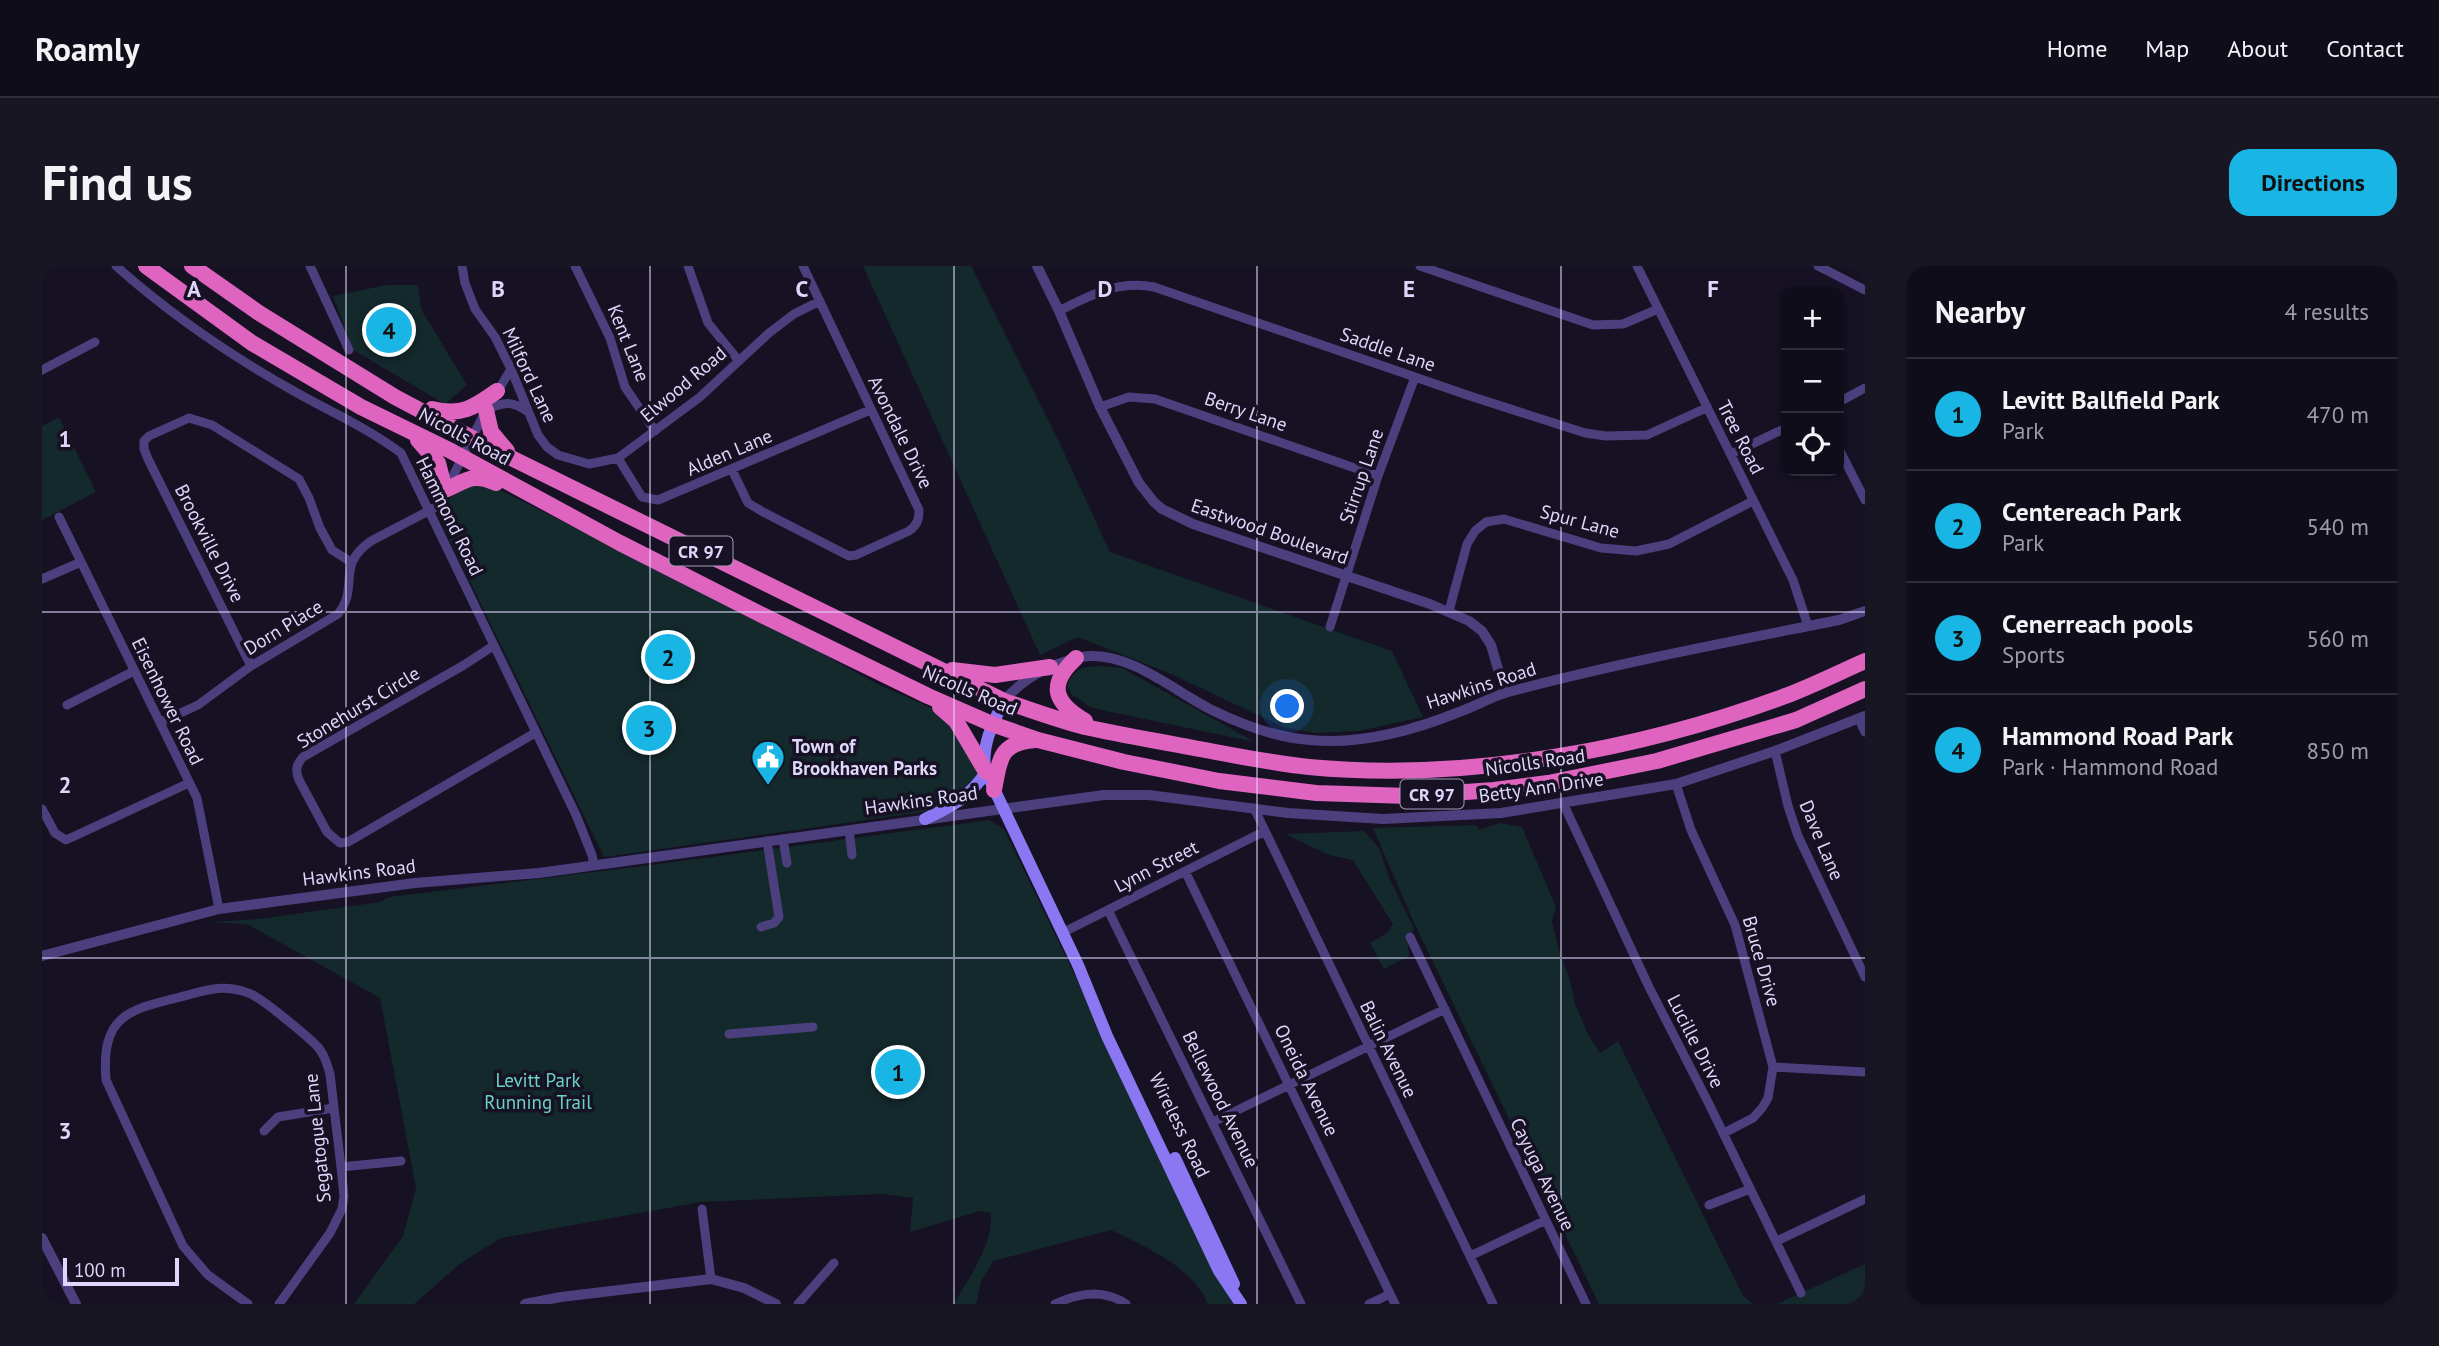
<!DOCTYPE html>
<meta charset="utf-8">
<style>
:root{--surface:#100d1a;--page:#191623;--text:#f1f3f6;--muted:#9c9ca2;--line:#302d39;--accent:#18b5e5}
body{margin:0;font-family:"PT Sans",sans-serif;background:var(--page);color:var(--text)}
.controls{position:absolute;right:21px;top:21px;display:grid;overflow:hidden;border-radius:14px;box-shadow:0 2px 5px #0004}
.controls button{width:63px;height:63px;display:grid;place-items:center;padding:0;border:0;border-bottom:2px solid var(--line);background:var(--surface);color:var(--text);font:35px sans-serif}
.scale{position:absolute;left:21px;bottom:18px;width:116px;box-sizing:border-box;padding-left:7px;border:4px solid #dfd6fb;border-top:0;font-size:19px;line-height:24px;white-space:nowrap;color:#dfd6fb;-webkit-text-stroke:5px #161123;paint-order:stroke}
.you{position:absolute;left:1246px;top:441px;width:24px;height:24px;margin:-18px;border:5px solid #fff;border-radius:50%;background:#1a73e8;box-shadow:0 0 0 10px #1a73e833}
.badge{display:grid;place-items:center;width:46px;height:46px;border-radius:50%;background:var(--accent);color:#111;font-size:23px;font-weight:700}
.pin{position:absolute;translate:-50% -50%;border:4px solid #fff;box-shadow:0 2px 7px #0006}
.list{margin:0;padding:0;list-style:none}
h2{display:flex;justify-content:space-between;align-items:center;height:91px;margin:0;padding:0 28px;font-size:30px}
h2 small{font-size:23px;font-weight:400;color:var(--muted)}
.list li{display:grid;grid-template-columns:46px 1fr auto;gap:21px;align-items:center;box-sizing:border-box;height:112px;padding:0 28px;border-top:2px solid var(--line)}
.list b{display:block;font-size:26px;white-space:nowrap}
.list p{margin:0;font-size:23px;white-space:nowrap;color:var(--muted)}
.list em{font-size:23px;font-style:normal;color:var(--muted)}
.icon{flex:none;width:38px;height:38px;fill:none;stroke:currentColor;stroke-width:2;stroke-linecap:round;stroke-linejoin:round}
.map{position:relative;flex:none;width:1823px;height:1038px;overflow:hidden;border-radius:21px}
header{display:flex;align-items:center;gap:42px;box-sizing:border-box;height:98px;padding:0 35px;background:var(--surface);border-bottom:2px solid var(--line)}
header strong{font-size:33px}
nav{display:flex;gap:38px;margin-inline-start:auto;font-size:24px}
.intro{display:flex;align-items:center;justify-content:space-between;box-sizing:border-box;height:168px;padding:0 42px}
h1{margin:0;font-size:49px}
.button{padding:18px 32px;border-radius:21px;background:var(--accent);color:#111;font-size:24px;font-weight:700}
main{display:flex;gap:42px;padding:0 42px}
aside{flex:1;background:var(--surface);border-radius:21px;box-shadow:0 2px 5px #0004}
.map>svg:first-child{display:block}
</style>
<header>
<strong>Roamly</strong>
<nav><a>Home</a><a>Map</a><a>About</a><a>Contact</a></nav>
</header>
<div class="intro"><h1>Find us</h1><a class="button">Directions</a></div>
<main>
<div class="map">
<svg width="1823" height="1038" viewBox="0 0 1823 1038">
<rect width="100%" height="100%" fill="#161123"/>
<path fill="#14292c" d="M821,0h108l89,178 50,108 282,99 31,66 -64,14 -45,2 -31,-6 -112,-53 -93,-37 -38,18z
M345,19h31l3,24 46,76 -22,19 -92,-54 -20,-54z
M17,151l37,75 -54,28v-94z
M438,214l302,151 93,52 68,30 38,65 -3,11 -13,17 -361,51 -162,-333c-3,-28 17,-33 38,-44z
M1057,400l23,2 133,74 -163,-34 -21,-14 -4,-9c8,-17 15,-18 32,-19z
M947,554l15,9 155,320 -3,2 77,153h-25c-17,-39 -61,-56 -97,-74l-118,31 -12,21 -5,22h-22c16,-30 38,-55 37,-91l-11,-2 -70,21 3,-34 -30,-4 -182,8 -200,36 -40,25 -47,41h-60l49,-68 13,-48 -36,-190 -133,-74 -38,-2 50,-3 121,-17 9,-5 254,-31z
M1457,557l23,4 34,80 -4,14 7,30 11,30 5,23 14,32 11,17 18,-12 125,255 10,8h-154l-184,-379 -42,-97 103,-3 3,5z
M1322,565l15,17 10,29 25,52 -6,11 1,16 -25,13 -14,-26 17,-10 6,-9 -40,-64 -24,-5 -44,-21z
M1823,998v40h-88z"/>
<path fill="#111d41" d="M599,447l27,10 -5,13 -12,-4 -5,14 -27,-9 4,-15 13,5z"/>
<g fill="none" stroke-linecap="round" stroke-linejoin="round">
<path stroke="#4b407d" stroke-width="9" d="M74,0c55,49 118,92 183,128 34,19 70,35 102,59l175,362 16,40 2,10
M268,0l39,84
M420,0l3,17 10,26 20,28 16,32 27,66 9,12 11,8 31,9 29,-6 82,-61 69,-64 25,-19 26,-13
M533,0l35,72 15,49 30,44
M646,0l20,57 31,38
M1378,0l173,59 30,-1 35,-15
M1595,0l156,314 15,46
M1776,0l47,24
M1017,45c31,-16 59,-31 95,-24l316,109 115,37 21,3 41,-1 59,-27
M0,104l53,-28
M454,128l15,-25
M1797,136l26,-14
M1058,141l29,-10 26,2 223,77
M444,144c17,-8 26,-10 42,2
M1797,183l26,51
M1689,188l55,-26
M576,192l24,39 16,3 212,-90
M690,204l16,33 15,9 86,44 7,-1 53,-24c8,-6 10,-11 10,-21l-116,-244
M17,251l138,281 22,111
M0,313l39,-17
M1407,345l18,-67 8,-13 11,-9 18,-3 97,29 35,3 33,-7 84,-43
M1288,361l48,-151 37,-99
M451,380l-29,19 -161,92c-7,8 -8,13 -4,23l28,52 13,11 8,-1 187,-109
M209,400l-103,-207 -4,-10v-8l5,-5 40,-18 23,7 87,54 10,19 11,30 12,22 19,12
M25,439l67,-34
M1817,453l6,13
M119,456l37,-17 53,-39 87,-52c22,-27 -3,-48 33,-73l67,-35 47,-94
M1733,485l13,55 10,30 67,141
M1634,518l15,46 44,95 38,142 -5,31 -6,10 -9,10 -29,15
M1521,537l86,184 60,117 92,189
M1212,542l239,496
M0,543l13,24 11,7 123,-57
M807,564l3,25
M741,573l4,24
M1143,605l210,433
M1066,644l193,394
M719,661l13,-4 5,-6 -12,-76
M1020,667l203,-102
M1368,671l176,367
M687,768l84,-7
M1731,801l92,5
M1171,856l232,-113
M222,865l14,-14 56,-9
M299,901l60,-6
M1667,939l41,-16
M660,943l9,70
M1735,975l88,-42
M1428,990l76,-36
M206,1038l-40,-29 -25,-29 -77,-166c-5,-63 20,-70 74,-83 17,-4 35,-11 53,-8 6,1 14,3 20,6 14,8 52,39 63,50 8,8 11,19 14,29l11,93 3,29 -2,13 -12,24 -51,71
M756,1038l36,-41
M1013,1038c23,-11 48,-16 71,0
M1327,1038l21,-10"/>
<path stroke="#4b407d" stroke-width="10" d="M995,0l22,45 41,96 39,76 15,19 8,7 31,15 237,80 39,17 13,10 9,14 14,48
M962,435c14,-17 30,-28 51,-36 11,-4 23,-9 35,-9 43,-2 87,37 124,55 29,14 64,27 96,29 51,5 102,-9 149,-28 17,-6 32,-15 49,-20 109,-29 221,-50 331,-72l26,-9
M0,690l177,-47 196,-26 124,-10 565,-78h45l139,18 95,6 118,-6 175,-29 99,-33 90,-35
M0,972l34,66
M483,1038l36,-7 150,-18 33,9 32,16"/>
<path stroke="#8b77f1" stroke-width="12" d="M962,435c-11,21 -24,47 -18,71l92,193 29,71 112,235 22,33
M883,553c26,-12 46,-23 61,-47
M1133,892l59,126"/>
<path stroke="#de64c0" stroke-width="16" d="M104,0l106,77 109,64 90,44 169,92 142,72 166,81 64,28 46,16 86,22 95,19 97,12 92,3 86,-6 54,-7 109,-22 139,-41 69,-31
M150,0l67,47 136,84 96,51 513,253c27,9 54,19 81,26 36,8 73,14 109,21 38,7 77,15 115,19 158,15 331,-17 479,-72 26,-10 52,-23 77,-34
M390,143c30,7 41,-1 65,-18
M444,144l5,22 16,19
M376,174l20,23 7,27c21,-9 27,-18 51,-7
M1034,392c-28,26 -23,44 9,63
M910,404l43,5 55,-8
M898,441l16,14 30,51
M952,524c6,-31 5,-47 41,-50"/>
</g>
<path fill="none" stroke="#dfd6fb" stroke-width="2" stroke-opacity="0.55" d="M304,0v1038M608,0v1038M912,0v1038M1215,0v1038M1519,0v1038M0,346h1823M0,692h1823"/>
<defs>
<symbol id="civic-pin" viewBox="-11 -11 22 30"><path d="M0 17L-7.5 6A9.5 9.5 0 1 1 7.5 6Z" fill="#18b5e5" stroke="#161123"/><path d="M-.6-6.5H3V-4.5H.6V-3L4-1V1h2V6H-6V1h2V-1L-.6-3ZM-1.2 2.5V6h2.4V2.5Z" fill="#fff"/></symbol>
</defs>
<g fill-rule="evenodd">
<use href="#civic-pin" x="707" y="472" width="38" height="52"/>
</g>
<g text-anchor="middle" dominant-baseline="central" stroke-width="7" stroke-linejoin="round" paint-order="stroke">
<g fill="#161123" stroke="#a39bba" stroke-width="2">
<rect x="627.5" y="270.5" width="63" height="29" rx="5"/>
<rect x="1358.5" y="513.5" width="63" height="29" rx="5"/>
</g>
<g font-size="18" font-weight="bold" fill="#dfd6fb">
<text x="659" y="285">CR 97</text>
<text x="1390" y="528">CR 97</text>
</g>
<g font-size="19" fill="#dfd6fb" stroke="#161123">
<text transform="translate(587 77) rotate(68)">Kent Lane</text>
<text transform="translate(1346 83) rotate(19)">Saddle Lane</text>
<text transform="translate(488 109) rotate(65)">Milford Lane</text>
<text transform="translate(641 118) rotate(-40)">Elwood Road</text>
<text transform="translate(1204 145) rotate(19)">Berry Lane</text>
<text transform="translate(859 166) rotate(64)">Avondale Drive</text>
<text transform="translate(423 170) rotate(28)">Nicolls Road</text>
<text transform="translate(1699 171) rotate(63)">Tree Road</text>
<text transform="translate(687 186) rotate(-23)">Alden Lane</text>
<text transform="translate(1319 210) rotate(-71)">Stirrup Lane</text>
<text transform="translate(408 250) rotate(64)">Hammond Road</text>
<text transform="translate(1538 255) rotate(15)">Spur Lane</text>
<text transform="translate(1228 265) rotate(19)">Eastwood Boulevard</text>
<text transform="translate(168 277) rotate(63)">Brookville Drive</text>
<text transform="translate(241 361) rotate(-31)">Dorn Place</text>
<text transform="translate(1439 419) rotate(-18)">Hawkins Road</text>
<text transform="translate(928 424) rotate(23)">Nicolls Road</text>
<text transform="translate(126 435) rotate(64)">Eisenhower Road</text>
<text transform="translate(316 441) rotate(-31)">Stonehurst Circle</text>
<text transform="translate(1493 496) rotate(-8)">Nicolls Road</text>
<text transform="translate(1499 521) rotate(-8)">Betty Ann Drive</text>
<text transform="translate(879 534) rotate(-8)">Hawkins Road</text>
<text transform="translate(1780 574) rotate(67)">Dave Lane</text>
<text transform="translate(1114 600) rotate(-27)">Lynn Street</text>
<text transform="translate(317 606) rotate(-7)">Hawkins Road</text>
<text transform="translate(1720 695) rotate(74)">Bruce Drive</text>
<text transform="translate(1654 775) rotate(63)">Lucille Drive</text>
<text transform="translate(1347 783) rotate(64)">Balin Avenue</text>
<text transform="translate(1265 814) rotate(64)">Oneida Avenue</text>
<text transform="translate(1179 833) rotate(64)">Bellewood Avenue</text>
<text transform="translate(1138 859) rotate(64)">Wireless Road</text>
<text transform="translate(275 872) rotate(-96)">Segatogue Lane</text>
<text transform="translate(1501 908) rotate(64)">Cayuga Avenue</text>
</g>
<g font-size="19" font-weight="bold" fill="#dfd6fb" stroke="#161123" text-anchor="start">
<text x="750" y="480">Town of<tspan x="750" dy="22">Brookhaven Parks</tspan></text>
</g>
<g font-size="19" fill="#6ad3c7" stroke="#161123">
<text x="496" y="814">Levitt Park<tspan x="496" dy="22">Running Trail</tspan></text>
</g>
</g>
<g font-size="23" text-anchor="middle" font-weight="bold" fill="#dfd6fb" stroke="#161123" stroke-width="7" stroke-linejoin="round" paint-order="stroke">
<text x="152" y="31">A</text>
<text x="456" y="31">B</text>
<text x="760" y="31">C</text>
<text x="1063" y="31">D</text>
<text x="1367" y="31">E</text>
<text x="1671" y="31">F</text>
<text x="23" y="181">1</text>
<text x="23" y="527">2</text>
<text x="23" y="873">3</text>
</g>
</svg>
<div class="controls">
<button>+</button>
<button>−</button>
<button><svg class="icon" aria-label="locate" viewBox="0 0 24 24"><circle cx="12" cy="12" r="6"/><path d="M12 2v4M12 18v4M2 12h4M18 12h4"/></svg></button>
</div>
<div class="scale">100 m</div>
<div class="you"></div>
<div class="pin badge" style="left:856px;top:806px">1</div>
<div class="pin badge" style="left:626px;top:391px">2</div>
<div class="pin badge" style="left:607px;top:462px">3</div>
<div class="pin badge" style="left:347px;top:64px">4</div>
</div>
<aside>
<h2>Nearby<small>4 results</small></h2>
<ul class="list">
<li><span class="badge">1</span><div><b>Levitt Ballfield Park</b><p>Park</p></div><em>470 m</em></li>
<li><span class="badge">2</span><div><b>Centereach Park</b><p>Park</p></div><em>540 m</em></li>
<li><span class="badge">3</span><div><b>Cenerreach pools</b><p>Sports</p></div><em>560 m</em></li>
<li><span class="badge">4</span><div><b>Hammond Road Park</b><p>Park · Hammond Road</p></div><em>850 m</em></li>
</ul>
</aside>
</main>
